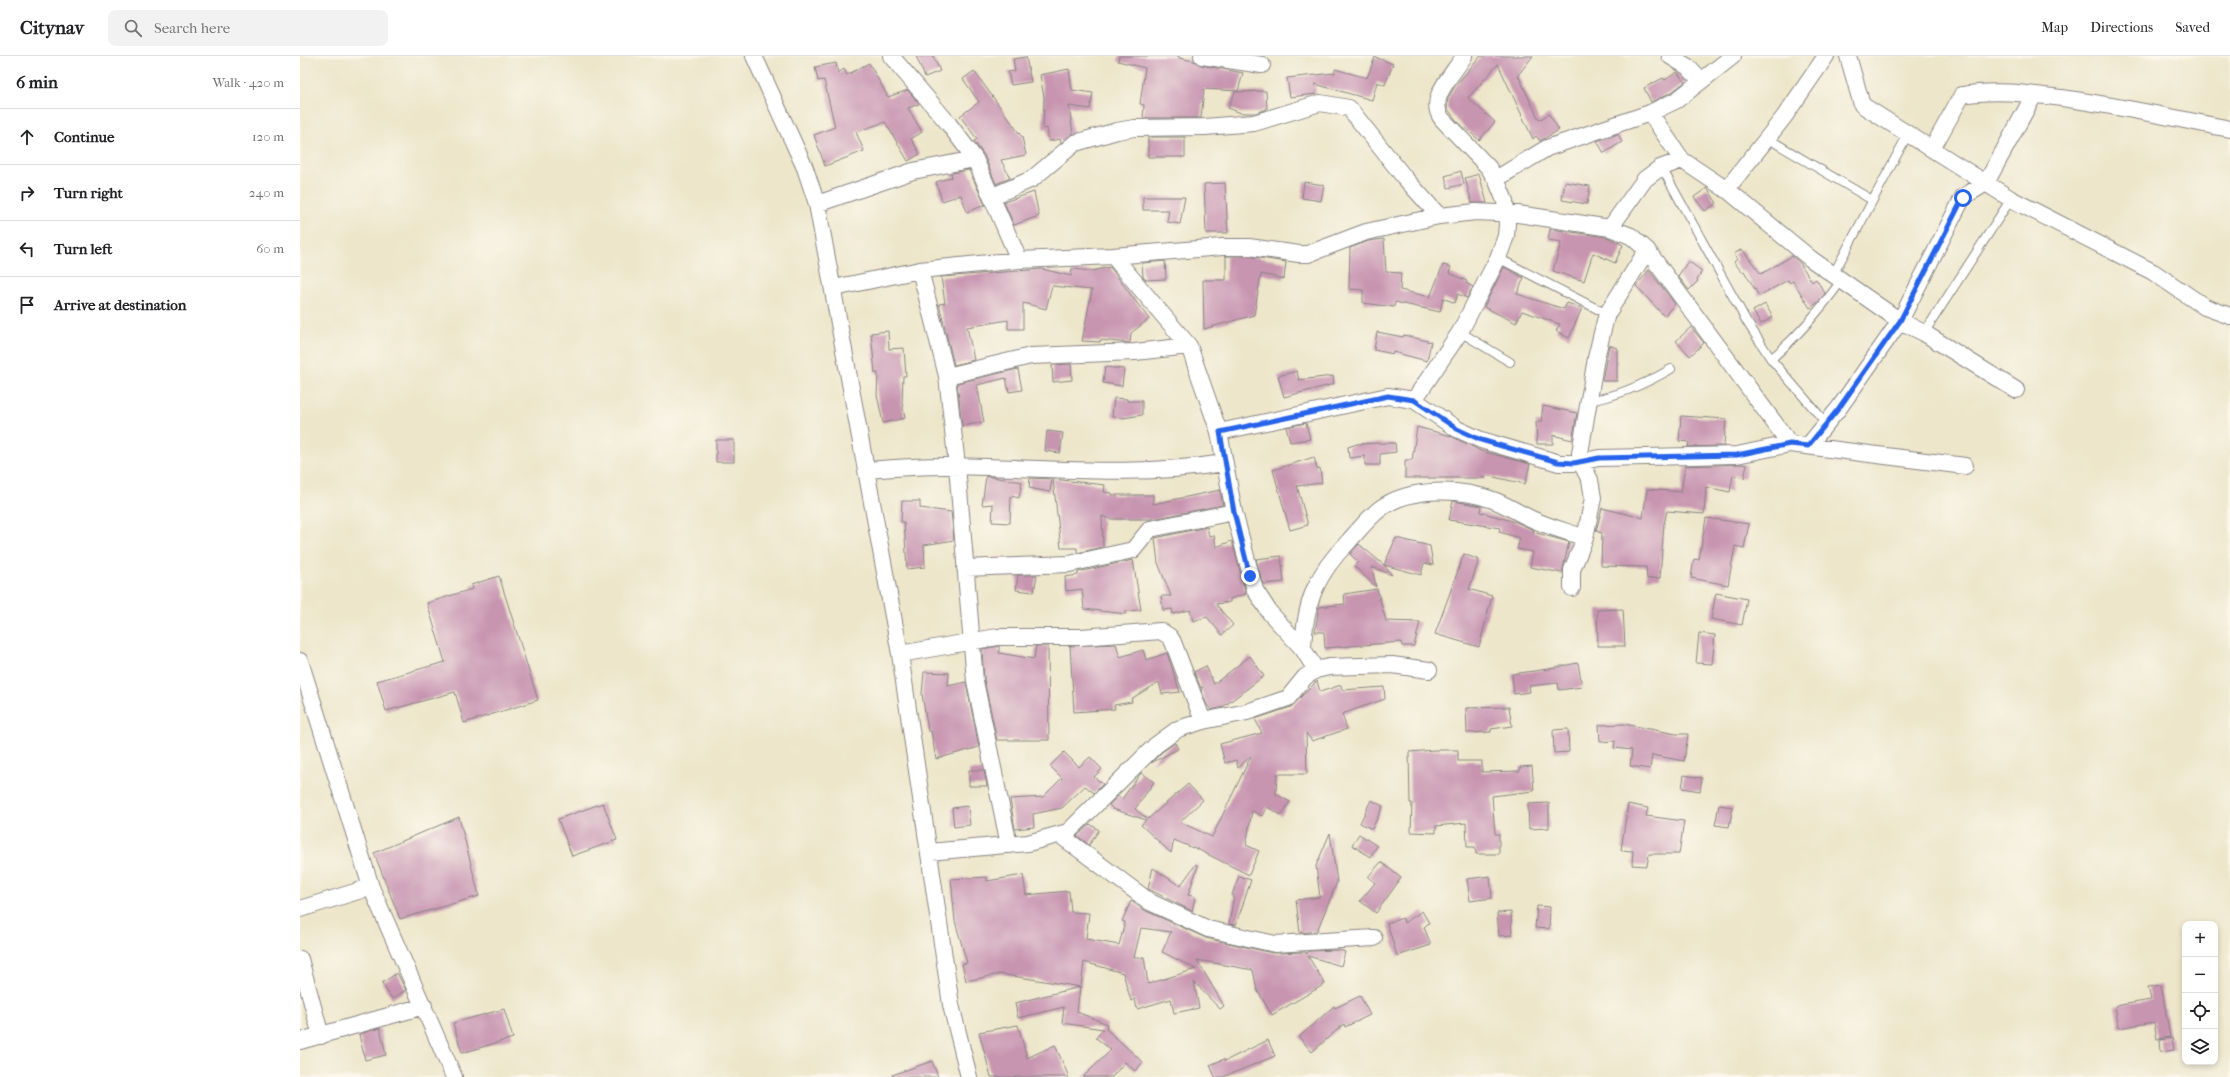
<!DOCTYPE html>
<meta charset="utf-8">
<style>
:root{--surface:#fff;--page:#f2f2f2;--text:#202124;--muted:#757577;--line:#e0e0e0}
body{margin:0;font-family:"IM FELL French Canon",serif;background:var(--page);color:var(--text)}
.controls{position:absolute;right:12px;bottom:12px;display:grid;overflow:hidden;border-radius:8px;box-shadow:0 2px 6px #0003}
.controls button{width:36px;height:36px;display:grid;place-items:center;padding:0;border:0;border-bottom:1px solid var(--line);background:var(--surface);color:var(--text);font:20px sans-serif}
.stop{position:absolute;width:12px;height:12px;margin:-9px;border:3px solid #2563eb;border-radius:50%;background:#fff}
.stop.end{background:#2563eb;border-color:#fff;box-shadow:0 1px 4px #0008}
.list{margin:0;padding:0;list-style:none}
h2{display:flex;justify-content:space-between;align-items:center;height:52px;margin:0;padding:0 16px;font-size:17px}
h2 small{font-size:13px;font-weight:400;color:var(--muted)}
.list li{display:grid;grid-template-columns:26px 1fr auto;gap:12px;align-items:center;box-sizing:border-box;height:56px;padding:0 16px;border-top:1px solid var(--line)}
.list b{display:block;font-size:15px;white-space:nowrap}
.list em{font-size:13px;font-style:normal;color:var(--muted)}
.icon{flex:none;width:22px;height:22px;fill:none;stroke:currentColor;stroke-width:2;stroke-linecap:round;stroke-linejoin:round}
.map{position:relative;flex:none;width:1930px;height:1021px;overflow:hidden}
header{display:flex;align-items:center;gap:24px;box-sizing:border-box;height:56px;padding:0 20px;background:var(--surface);border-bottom:1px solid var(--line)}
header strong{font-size:19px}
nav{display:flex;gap:22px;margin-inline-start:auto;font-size:14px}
.search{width:280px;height:36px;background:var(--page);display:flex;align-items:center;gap:10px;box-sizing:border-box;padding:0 14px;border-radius:8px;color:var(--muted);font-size:15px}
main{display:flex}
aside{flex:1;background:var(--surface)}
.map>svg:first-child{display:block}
</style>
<header>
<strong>Citynav</strong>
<div class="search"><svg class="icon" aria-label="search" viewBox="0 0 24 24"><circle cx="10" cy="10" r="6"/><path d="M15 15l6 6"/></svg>Search here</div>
<nav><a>Map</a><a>Directions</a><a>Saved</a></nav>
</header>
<main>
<aside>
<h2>6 min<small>Walk · 420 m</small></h2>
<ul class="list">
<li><svg class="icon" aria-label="ahead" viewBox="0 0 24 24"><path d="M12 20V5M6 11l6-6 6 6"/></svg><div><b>Continue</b></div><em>120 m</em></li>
<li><svg class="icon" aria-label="right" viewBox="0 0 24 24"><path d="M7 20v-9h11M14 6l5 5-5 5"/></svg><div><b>Turn right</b></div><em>240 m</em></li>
<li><svg class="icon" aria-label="left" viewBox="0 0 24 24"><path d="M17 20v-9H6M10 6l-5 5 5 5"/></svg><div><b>Turn left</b></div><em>60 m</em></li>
<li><svg class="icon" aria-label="arrive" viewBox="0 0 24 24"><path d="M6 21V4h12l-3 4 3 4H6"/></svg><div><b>Arrive at destination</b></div></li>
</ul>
</aside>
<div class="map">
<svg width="1930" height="1021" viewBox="0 0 1930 1021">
<rect width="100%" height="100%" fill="#fbf7ec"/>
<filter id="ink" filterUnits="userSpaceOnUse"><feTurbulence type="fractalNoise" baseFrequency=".025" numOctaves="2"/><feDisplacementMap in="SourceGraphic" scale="8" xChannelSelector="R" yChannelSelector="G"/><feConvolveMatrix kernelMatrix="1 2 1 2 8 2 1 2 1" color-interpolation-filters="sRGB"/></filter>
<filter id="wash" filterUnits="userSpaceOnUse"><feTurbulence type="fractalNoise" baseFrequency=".012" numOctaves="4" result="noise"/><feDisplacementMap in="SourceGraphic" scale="16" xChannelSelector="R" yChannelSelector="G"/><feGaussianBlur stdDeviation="0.9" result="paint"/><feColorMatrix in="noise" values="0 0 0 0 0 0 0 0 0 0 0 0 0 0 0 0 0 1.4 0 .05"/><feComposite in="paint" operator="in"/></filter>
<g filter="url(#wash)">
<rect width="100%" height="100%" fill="#ede6ca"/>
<g id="blocks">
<path fill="#c895b1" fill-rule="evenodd" d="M616,0h17l7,15 -15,6z
M819,0h60v2l15,3 7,4 42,8 -5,18 -34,-2 -3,29h-58l1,-13 -4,-1 5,-36 -27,-7z
M1181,0h52l-15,19 21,45 10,-6 10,16 -19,11 -4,-5 -3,3 -35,-75 -30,34 27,24 -16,18 -22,-19 -10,-13 1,-10 7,-12z
M726,1l5,25 -20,3 -3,-13 7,-1 -2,-12z
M1075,1l18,7 -8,21 -8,-3 -5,18 -57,-16 1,10 -26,3 -3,-19 48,-5v-4l32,9z
M536,7l2,10 6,-4 3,6 22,-12 19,34 20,-7 11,14 -11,4 14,24 -11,7 9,15 -12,7 -23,-39 -29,10 8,19 -39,15 -11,-31 21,-8 -11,-47 -6,1 -3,-14z
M769,13l3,21 21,3 -3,16 -21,-3 4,28 -12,9 -1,-4 -11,2 -2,-13 -4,1 1,-32 -4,-22z
M674,15l48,66 4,18 -25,5 9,18 -14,6 -12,-29 -10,-14 3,-2 -17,-23 19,-14 -16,-23z
M1377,16l8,10 -13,10 -21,10 -7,-14 19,-10 2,2z
M966,35l1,18 -11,4h-15l-13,-5 7,-16z
M1318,78l4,8 -18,11 -7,-12z
M848,81h37v20h-37z
M669,114l16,35 -18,7 -6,-17 -19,6 -6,-19 16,-5 -1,-4z
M1161,115l3,13 -16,4 -3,-12z
M1179,118l8,29h-15l-7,-25z
M1004,126l20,3 -3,16 -19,-3z
M1265,126l25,4 -3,18 -25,-4z
M925,127l3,50h-22l-2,-49z
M1407,132l10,15 -12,8 -11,-14z
M734,136l5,24 -25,9 -10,-23z
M843,141h42l-5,27 -13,-2 2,-12h-26z
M1250,173l57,8 16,8 -8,18 -22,-10 -9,28 -31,-10 8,-29 -13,-2z
M1084,183l2,33 15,1 -1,17 30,7 13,-32 8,2 -2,6 18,8 -1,2 7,4 -6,11 -9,-4 -3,9 -12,-5 -3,14 -45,-10 -1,5 -31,-4v-13l-14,-1 1,-41 19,-7z
M1442,193l19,25 31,-18 8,7 12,19 4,-3 9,14 -8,10 -7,5 -17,-27 -3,2 -2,-3 -29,16 -15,-25 -2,1 -8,-10 3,-3 -3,-5z
M926,200h22l38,6 -2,17 -23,-5 -7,41 -50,14 -1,-49h23z
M865,205l1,18 -20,1 -3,-3 -1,-14z
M1388,205l14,10 -5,9 1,1 -9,9 -11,-14z
M810,211l39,52 -18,14 -1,10 -30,-3v2l-18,-1 10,-51 -40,-4 -6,23 -23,-6v26h-15v-9l-41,7 7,33 -20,5 -15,-61 6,-1 -4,-26 101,-8 29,7 1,-7 20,2z
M1204,211l20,11 -7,16 47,15 3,-6 15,5 -13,30 -13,-7 4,-7 -38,-13 -6,12 -32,-16z
M1349,214l26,34 -11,12 -28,-30z
M1465,248l8,13 -12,7 -8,-13z
M1391,271l13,16 -14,13 -14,-15z
M588,275l1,18 15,-1 2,28h-3l-1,27 3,15 -22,5 -6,-28 1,-22h-3l-4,-40z
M1077,276l26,5 1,-2 27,7 -4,19 -34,-9v2l-19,-4z
M1309,289l8,3v33h-15z
M771,308l1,16 -19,2 -1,-17z
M805,311l19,2 -2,17 -19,-3z
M718,313l4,21 -13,2 -3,-14 -29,7 7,37 -22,4 -5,-43z
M997,315l2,9 34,-4 1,8 -50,13 -6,-21z
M814,342l13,1v2h15v14l-19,3 -11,-1z
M1243,350l34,7 -5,27 -19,-5v9h-16l-1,-22h5z
M1381,360l45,3 -2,27 -36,1 1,-5 -10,-1z
M1006,367l4,16 -20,3 -4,-15z
M1117,371l34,9 30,15 49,13 -5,20 -40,-9v3h-80v-18h7z
M747,375l16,2 -3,20 -15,-2z
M416,384h18v22h-18z
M1080,387h15l1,9 -16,2v11h-15v-9l-16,2 -1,-11 9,-3z
M1014,401l3,12 3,-1 2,15 -25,3 11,39 -18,5 -17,-60z
M1442,408l5,1 -3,13 -11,-3 -3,17 -24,-5 -2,27 -37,-3 -3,12 -4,55 -13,1 -1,-12 -45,-1 1,-33 -6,-2 6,-23 41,10 4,-29 34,3 4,-26z
M686,420l36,6 -3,16 -8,-2 -1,27 -18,-1 1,-18 -11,1z
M730,422l22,1 -2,13 -21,-4z
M753,423l52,6 -1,7 8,1v2h41v9l67,-14 3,15 -70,14h-43l-8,-3 1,31 -26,6v-5h-16z
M602,445h18v7l31,4 3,28 -30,5 1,22 -18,2 -3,-47h-3z
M1153,445l28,5 -1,6 36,10 18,8 -1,2 36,10 -7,31 -32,-6 3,-15 -16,-3 3,-11 -21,-6 1,-4 -51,-8z
M1406,462l43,6 -5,24 -9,-2 -7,39 -37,-7 3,-19 5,1z
M907,471l2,9 5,-1 2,12 16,-6 14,53 -16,5v3l-14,2 17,21 -11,10 -15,-18 -14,4 -3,-11 -17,4 -1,-5 -9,1 -2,-14h10l-13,-33 -3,-25z
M1096,482l34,8 3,19 -9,-2 -3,12 -37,-10 8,10 -20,-8 4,20 -22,-21 4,-4 -8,-8 9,-10 25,21z
M1164,498l15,6 -10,29 23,7 -13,51 -44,-13z
M981,500l3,26 -21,2 -7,-25z
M833,504l8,50 -15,1v3l-42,-5 -2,-20 -16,2 -1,-14 13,-2v-3z
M718,519h19l-3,17 -18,-2z
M199,520l39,124 -74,23 -9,-31 -69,19 -9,-30 68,-19 -18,-59 45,-14 -1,-4z
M1077,533l9,32 34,1 -6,24h-12l-1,-4 -76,6 -1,-16h-9l4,-25 26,-3 -1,-10z
M1416,537l31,6 -5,26 -31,-6z
M1323,553l2,37h-27l-1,-36z
M1399,577l16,2 -3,29 -16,-1z
M816,588l4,13 23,-7 3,10 21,-7 13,39 -18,2 -3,-12 -28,17 1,3 -18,3 1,4 -41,3 -4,-66z
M699,590v7l35,6 2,-13h12l1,94h-52l-13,-60 -2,-31z
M950,600l14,20 -41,31 -12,3 -5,-7 -5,-14 2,-2 -2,1 -7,-16 12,-6 8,18z
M1278,607l4,24 -23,3 -1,-7 -29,3 1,6 -16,2 -2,-20 44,-6v-1z
M624,616l25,1 -1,13 18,-4 13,65 -43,12 -5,-28h-3l-6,-37z
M1017,625l3,11 21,-7 1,5 42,-3 1,12 -43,15 5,15 -35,12 -6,-8 1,41h-30l-1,20 14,8 -9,13 -14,-8 -5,9 -10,-5 -6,34 13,6 -10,24 -56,-28v1l-19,-8 -3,13 -30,-28 5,-5 -33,-11 -4,-4 9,-9 4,3 19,-26 13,9 -19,27 13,10 40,-35 15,16 -23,22 32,15 39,-81 -13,12 -2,-8 -11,3 -5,-19 42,-11 -7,-14 36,-12z
M1209,651l3,19 -21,3v3l-24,1 -1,-25z
M1324,668l52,10h12l-4,27 -32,-6 -2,14 -20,-3 2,-16 -18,-2 1,-7 -15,1 -1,-17z
M1268,673l1,23 -15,1 -1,-23z
M875,687l3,6 -27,14 11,-11z
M1135,694h23v11h24v11l38,-1v-4l12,-1 2,25 -42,5 3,38h4v20h-23l-1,-7h-8l-1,-24 -30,3v7l-25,-1 1,-29h-2l-1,-51z
M764,696l15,15 11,-10 12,12 -8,8 9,7 -9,9 -9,-7 -23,22 -29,6 1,13 -19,2 -5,-30 33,-2 19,-19 -12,-12z
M669,714h15l3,16h-18z
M1384,719l18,3 -2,13 -18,-3z
M1071,744l12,6 -11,23 -12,-6z
M303,747l14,37 -45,16 -14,-37z
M1249,747v25l-20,1 -1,-25z
M1328,748l20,4 -2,8 38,5 -5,33h-30l-2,12 -15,-1 1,-14 -12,-1z
M1419,749l14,2 -4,20 -14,-2z
M668,750l2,19 -16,2 -2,-19z
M159,761l20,79 -79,23 -26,-66z
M790,768l9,6 -10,15 -12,-9z
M1030,777l7,49 -20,49 -17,2 -4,-33 24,-3 -4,-31z
M1059,778l18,12 -7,11 -18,-12z
M1081,806l20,16 -25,35 -16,-12 15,-18 -7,-6z
M896,808l2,2 -10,29 7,2 -3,14 -44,-22 5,-21 27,18z
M723,819l3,20 43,-4 2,21 18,1 -3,26 33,6 6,-23 -3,-1 9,-20 15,10 60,27 67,15 33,-1 1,2 2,-3 31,-1 5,2 -4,14 -33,-10 17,28 -53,31 -15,-25 -4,-20 -56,-10 27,46 -4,3 -26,-27 5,26 -25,5 -3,-14 -34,10 -2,-10 -4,2 -8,-28 -39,-11 -3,25 -81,-13 -34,7 -4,-17 5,-1 -12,-42 -4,-42 36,-2v4zM841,872l30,4 -9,20 34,17 -48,15 -4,-27 -10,1z
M939,820l12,4 -15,45 -7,-1 5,-28 -2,-1z
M1190,820l2,22 -22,3 -3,-22z
M1237,850l13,1 -1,22 -14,-1z
M1122,855l7,12 -5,4 7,18 -34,11 -10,-33 16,-5 1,5z
M1211,856l1,23 -13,1 -2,-23z
M97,917l9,17 -14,9 -10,-16z
M1861,929l9,52 -13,2 -3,-17 -35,6 -4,-22 36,-6 -3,-13z
M780,931l-3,25 30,12 -1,5 37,33 -8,9 -10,-9 -13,15h-29l28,-27 -15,-12 7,-9 -41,-6 2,-16 -46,11 -3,-15z
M1060,940l10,19 -25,12 -1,-3 -32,28 -13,-15 35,-31 1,2z
M204,953l9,29 -51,15 -9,-30z
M718,969l9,33 28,-13 14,32h-78l-12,-45z
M80,972l6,27 -21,5 -6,-26z
M1872,982l2,12 -13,2 -1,-12z
M968,984l7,16 -52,21h-8l-5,-12 14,-6 1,2z
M632,1005l6,16h-46v-2z"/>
</g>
</g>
<g filter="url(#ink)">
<use href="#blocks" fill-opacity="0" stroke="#888482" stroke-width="1"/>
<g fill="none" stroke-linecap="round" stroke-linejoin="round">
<defs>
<path id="lane" d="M1467,82l105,62
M1362,112l85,154 24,37 55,64
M1198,202l109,56
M1533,219l75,-141
M1160,276l50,30
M1624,277l87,-134
M1471,303c27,-23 50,-50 70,-78
M1289,345c30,-5 56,-17 82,-32"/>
<path id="street" d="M454,0l51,112 12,36 83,450 51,351 18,72
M591,0l57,67 27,36 44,101
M902,0l60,9
M1370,0l18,11 13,14
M1548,0l14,49 149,94 142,73 52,35 25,9
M1350,57l32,47 48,32 81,67 89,62 24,12 92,57
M1632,93l30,-54c33,-6 68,-1 100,3 57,8 112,20 168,31
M1196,123l51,-31 103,-35 27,-13 56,-44
M1426,134l58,-73 42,-61
M693,140l39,-17 43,-36 42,-12 17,-3 71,-1 49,-4 66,-20 29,5 55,69 35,39
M517,148l96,-33 62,-12
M1310,172l35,-49 15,-11 22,-8
M813,200l76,90 30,86 15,80 21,78 15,23 33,36 13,21
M620,214l27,106 10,90 18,215 34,164
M534,232l86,-18 99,-10 94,-4 109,-9h27l50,7h9l58,-22 73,-16 37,-4 42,2 92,14 21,8 16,14 143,194
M647,320l84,-20 104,-4 54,-6
M1114,344l46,-68 38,-74 8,-22 1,-12 -2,-23 -9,-22 -8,-12 -46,-48c-16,-21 12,-45 22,-63
M919,376l169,-36 26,4 43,29 24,11 78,23h15l25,-5 138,-3 53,-11 175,22
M1508,390l31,-38 61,-87 63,-124 23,-14 48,-88
M567,414c26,-2 53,-4 79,-4 93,1 186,12 278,-3
M665,512l104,-4 64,-14 17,-21 84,-17
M1272,532v-18l13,-32 8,-40 -3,-18 -7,-13 -3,-14 16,-95 9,-37 2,-7 40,-64
M1003,593c2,-47 13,-75 46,-108 10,-11 20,-24 32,-33 29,-21 79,-20 112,-8 14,5 27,14 41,20 16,7 34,12 51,18
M600,598l97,-17h84l80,-6 9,6 3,5 30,79
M0,605l71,226 83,190
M760,779l90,67 58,27 67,15 99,-6
M629,796l99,-9 40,-11 88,-87 22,-16 25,-8 44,-9 41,-14 17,-21 11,-7 13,-3 63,-2 37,5
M0,853l71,-22
M0,903l21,77
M0,985l124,-35"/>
</defs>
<use href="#lane" stroke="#888482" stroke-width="10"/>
<use href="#street" stroke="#888482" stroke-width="18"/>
<use href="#lane" stroke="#fff" stroke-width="8"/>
<use href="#street" stroke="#fff" stroke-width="16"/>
</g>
</g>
<g fill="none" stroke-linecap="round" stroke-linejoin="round" filter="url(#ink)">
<path stroke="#2563eb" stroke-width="5" d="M950,520l-16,-64 -14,-80 168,-36 26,4 43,29 24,11 77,22 16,1 25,-5 138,-3 53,-11 18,2 31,-38 61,-87 63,-123"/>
</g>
</svg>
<div class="controls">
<button>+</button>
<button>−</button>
<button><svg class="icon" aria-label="locate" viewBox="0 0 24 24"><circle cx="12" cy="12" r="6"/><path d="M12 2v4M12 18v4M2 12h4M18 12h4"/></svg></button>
<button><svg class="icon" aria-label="layers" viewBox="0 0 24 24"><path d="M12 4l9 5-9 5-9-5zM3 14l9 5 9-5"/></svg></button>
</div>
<div class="stop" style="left:1663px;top:142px"></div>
<div class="stop end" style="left:950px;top:520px"></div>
</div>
</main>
